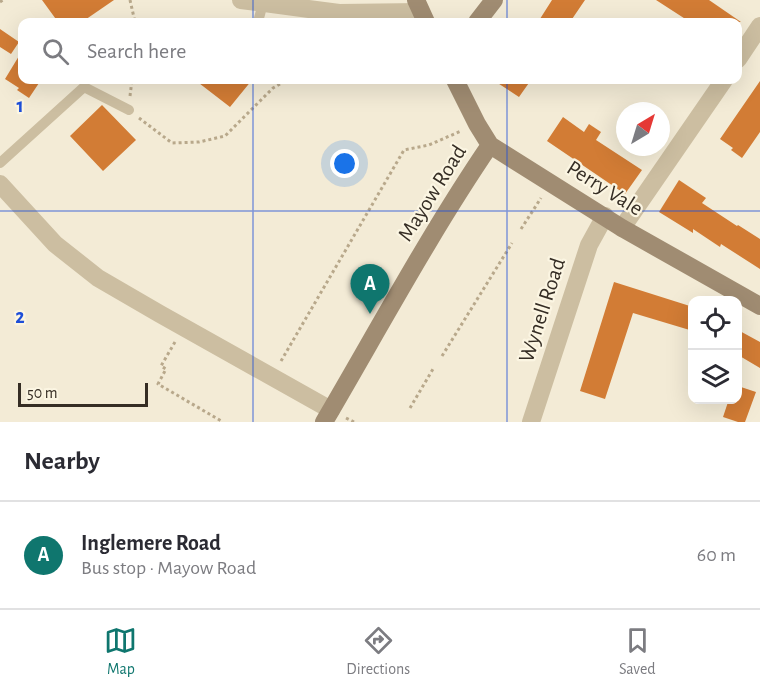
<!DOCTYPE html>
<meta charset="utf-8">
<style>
:root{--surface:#fff;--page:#f2f2f3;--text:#2b2b33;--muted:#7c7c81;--line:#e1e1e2;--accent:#0f766e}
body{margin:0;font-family:"Alegreya Sans",sans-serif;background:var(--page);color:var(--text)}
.controls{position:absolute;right:18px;bottom:18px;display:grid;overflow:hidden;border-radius:12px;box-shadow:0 6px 24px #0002}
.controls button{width:54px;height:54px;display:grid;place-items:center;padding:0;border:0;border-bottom:2px solid var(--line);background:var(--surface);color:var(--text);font:30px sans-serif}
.compass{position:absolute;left:616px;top:102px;width:54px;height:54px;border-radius:50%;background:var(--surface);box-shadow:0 6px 24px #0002;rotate:38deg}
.scale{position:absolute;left:18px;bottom:15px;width:130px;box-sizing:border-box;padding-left:6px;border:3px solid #352d24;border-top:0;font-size:16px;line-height:21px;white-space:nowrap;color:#352d24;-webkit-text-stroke:4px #fbf5e2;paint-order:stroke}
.you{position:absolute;left:345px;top:164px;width:21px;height:21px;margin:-15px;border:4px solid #fff;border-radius:50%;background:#1a73e8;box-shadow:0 0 0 9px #1a73e833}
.badge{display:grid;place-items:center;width:39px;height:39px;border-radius:50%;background:var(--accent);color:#fff;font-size:20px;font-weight:700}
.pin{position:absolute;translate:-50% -50px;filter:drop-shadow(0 2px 3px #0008)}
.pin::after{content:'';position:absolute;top:32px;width:21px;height:18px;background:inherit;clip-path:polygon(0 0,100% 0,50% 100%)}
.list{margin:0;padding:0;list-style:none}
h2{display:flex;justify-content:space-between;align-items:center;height:78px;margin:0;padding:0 24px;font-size:26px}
h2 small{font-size:20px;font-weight:400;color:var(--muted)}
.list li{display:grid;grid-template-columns:39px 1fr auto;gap:18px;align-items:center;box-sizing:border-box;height:108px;padding:0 24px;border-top:2px solid var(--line)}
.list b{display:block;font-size:22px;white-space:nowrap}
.list p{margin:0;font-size:20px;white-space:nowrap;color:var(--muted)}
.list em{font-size:20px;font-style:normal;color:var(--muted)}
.icon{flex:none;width:33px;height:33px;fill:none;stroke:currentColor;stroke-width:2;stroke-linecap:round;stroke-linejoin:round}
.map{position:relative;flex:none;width:760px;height:422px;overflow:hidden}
.search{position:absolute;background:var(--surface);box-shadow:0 6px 24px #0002;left:18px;right:18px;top:18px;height:66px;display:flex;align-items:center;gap:15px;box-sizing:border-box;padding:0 21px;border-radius:12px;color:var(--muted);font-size:22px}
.sheet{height:186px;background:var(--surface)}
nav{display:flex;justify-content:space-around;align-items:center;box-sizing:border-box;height:84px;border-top:2px solid var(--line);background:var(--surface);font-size:16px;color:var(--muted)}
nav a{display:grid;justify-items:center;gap:3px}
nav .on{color:var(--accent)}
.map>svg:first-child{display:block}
</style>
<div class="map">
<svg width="760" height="422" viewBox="0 0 760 422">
<rect width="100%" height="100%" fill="#f3ebd6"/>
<path fill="#d27c35" d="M42,0h72l-32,22h-24z
M552,0h33l-15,22h-32z
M656,0h53l32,22h-51z
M0,29l19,13 -8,12 -11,-7z
M22,51v29h19l-12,18 -12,-8 2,-2 -14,-9z
M195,80h57l-22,27z
M493,80h38l-12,17z
M760,81v51l-18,26 -11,-8 2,-2 -13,-9z
M102,105l34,35 -33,31 -33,-35z
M563,117l21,15 5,-8 12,8 -5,8 46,30 -17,24 -78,-53z
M679,180l27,18 -4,5 35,23 1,-1 22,14v30l-39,-25 -1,3 -27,-18v4l-34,-21z
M614,282l79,25v24l-60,-18 -28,86 -25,-8z
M738,330l22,12v26l-22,-13z
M738,386l18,6 -11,30h-7l-15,-5 6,-18h9z"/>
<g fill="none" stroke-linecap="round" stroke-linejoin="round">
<path stroke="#b8a88b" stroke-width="3" stroke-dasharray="3 3" stroke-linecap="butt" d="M130,0l5,22
M0,2l3,-2
M135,21l11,1
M130,96l2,-16
M139,118l33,25 27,-1 26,-6 48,-48 14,-8
M521,229l20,-31
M175,342l-14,24 5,3 -8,15 65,38
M442,356l70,-113
M281,361l123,-211 25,-5 32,-14
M410,408l23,-39
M346,418l8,4"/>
<path stroke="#ccbea1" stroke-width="10" d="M258,22l5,-19
M0,163l84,-76 45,23"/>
<path stroke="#ccbea1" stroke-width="18" d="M241,0l98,13 82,-1
M738,59l22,-33
M0,184l55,60 43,34 62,36 171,96
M622,228l102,-148
M531,422l58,-177 16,-29"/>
<path stroke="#a08c72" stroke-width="18" d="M416,0l10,22
M477,22l17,-22
M455,80l22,44 13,21 132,83 138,78
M324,422c54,-92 106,-189 166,-277"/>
</g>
<path fill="none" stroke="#1d4ed8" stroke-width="1.5" stroke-opacity="0.55" d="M253,0v22M507,0v22M253,80v342M507,80v342M0,211h760"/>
<g text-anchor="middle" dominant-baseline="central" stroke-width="4.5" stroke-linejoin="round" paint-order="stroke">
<g font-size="22" fill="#352d24" stroke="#fbf5e2">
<text transform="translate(605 188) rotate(32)">Perry Vale</text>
<text transform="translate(432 193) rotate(-58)">Mayow Road</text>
<text transform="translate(542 310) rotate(-72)">Wynell Road</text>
</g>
</g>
<g font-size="20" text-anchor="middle" font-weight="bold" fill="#1d4ed8" stroke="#fbf5e2" stroke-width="4.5" stroke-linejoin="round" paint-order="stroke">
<text x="20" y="112">1</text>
<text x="20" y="323">2</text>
</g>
</svg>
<div class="controls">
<button><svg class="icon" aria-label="locate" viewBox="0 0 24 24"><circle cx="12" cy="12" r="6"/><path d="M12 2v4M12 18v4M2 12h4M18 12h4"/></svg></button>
<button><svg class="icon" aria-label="layers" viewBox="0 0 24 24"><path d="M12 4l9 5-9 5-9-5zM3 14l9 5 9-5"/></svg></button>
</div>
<svg class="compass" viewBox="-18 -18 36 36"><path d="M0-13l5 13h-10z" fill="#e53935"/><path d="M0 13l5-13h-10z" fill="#7c7c81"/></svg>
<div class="scale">50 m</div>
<div class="you"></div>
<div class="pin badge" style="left:370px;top:314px">A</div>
<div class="search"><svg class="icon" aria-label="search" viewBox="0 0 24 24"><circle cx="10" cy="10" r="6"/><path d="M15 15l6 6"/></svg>Search here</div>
</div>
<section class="sheet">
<h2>Nearby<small></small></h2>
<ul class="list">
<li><span class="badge">A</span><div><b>Inglemere Road</b><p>Bus stop · Mayow Road</p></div><em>60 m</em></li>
</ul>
</section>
<nav>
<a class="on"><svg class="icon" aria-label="map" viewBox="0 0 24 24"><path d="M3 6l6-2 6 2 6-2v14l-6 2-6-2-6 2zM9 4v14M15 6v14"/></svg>Map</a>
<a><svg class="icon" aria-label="directions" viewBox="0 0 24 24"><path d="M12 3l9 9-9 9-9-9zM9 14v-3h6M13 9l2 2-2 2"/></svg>Directions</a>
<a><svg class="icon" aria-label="saved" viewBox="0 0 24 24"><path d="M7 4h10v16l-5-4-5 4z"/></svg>Saved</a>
</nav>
